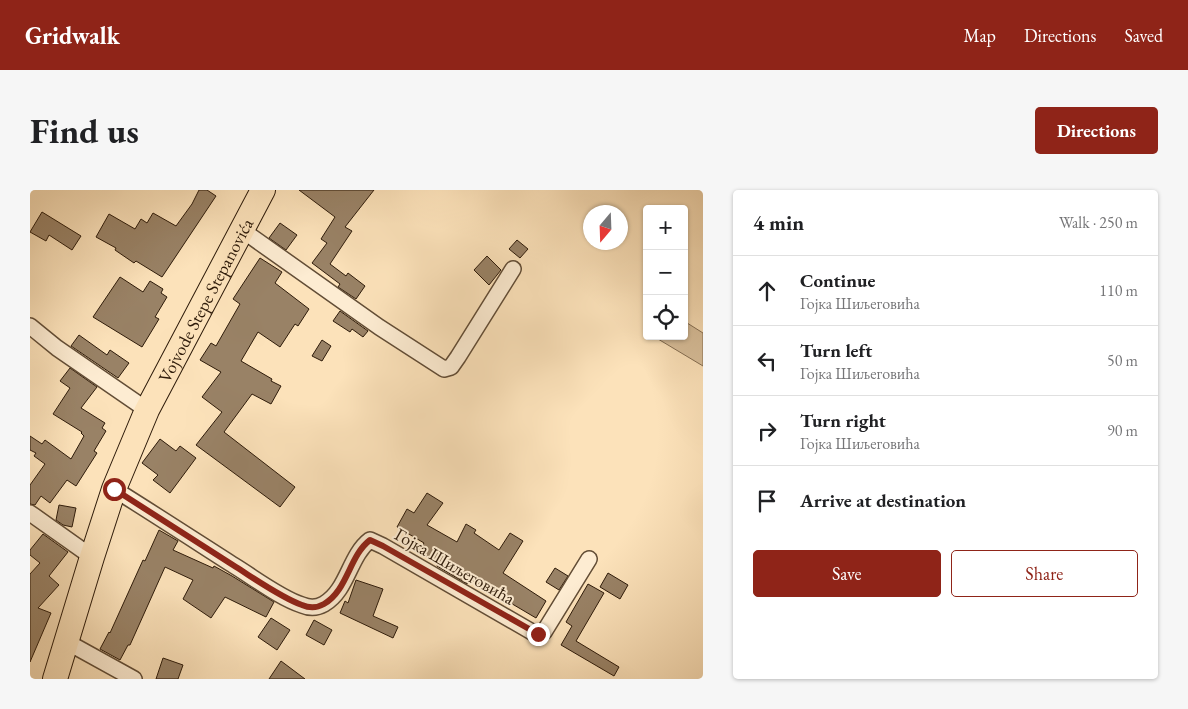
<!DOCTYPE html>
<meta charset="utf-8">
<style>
:root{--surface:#fff;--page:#f6f6f6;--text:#202124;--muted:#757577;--line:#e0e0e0;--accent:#8f2418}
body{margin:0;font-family:"EB Garamond",serif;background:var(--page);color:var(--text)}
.controls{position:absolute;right:15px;top:15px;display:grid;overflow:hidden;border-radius:5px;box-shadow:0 1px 4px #0004}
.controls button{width:45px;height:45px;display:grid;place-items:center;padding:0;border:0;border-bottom:1px solid var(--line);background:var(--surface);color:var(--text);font:25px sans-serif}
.compass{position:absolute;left:553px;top:15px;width:45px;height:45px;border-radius:50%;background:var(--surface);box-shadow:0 1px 4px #0004;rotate:199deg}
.stop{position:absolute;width:15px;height:15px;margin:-11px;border:4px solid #8f2418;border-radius:50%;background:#fff}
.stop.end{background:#8f2418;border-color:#fff;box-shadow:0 1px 5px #0008}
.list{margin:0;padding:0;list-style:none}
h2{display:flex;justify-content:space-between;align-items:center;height:65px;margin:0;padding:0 20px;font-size:21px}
h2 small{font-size:16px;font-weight:400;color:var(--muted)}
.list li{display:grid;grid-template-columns:32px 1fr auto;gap:15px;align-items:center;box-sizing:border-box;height:70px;padding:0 20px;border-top:1px solid var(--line)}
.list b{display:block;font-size:19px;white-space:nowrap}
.list p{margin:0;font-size:16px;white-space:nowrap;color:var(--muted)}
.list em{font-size:16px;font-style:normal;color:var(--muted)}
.actions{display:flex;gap:10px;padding:15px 20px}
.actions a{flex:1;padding:11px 0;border:1px solid var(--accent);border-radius:5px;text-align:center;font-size:18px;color:var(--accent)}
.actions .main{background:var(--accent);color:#fff}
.icon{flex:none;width:28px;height:28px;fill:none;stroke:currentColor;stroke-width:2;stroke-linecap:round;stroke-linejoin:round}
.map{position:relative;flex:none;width:673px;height:489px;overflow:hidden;border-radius:5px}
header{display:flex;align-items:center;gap:30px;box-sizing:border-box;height:70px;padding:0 25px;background:var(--accent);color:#fff}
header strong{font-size:24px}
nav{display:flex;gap:28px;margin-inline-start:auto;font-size:18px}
.intro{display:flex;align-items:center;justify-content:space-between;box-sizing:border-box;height:120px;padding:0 30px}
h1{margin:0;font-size:35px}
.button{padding:12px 22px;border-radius:5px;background:var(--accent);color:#fff;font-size:18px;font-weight:700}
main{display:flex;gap:30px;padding:0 30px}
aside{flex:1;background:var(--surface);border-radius:5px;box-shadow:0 1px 4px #0004}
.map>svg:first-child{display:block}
</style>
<header>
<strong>Gridwalk</strong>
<nav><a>Map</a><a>Directions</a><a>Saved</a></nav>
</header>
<div class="intro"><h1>Find us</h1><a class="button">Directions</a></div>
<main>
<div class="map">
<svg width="673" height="489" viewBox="0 0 673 489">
<rect width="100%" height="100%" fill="#fce2ba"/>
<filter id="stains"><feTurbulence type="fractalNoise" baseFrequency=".004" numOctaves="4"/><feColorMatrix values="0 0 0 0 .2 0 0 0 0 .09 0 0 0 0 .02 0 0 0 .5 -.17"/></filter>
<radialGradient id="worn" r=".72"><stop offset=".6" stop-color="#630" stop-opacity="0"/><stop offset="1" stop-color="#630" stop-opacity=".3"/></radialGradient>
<path fill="#d9c09c" stroke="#846e53" d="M654,131l19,12v33l-45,-27 1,-3h25z"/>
<path fill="#998266" stroke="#2e1b0a" d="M169,0h8l9,6 -54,81 -26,-16 -2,2 -19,-13 1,-2 -20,-11 13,-23 26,15 6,-10 6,4 6,-10 23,13 16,-22z
M269,0h75l-29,37 7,4 -22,33 16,12 2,-3 17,13 -9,13 -18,-12 2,-3 -28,-21 15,-20 -6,-4 14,-22z
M12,22l39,24 -9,14 -23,-15 -3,6 -16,-9z
M250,33l17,12 -11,15 -17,-12z
M487,50l11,9 -8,9 -11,-9z
M457,66l14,14 -12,15 -15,-15z
M230,68l22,14 -7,11 34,26 -11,17 -3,-2 -15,23 -22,-15 -17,29 31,18 -1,2 10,5 -10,18 -19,-10 -28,38 71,55 -15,20 -84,-62 26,-33 -20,-15 19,-25 -21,-12 11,-17 5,3 24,-42 -7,-5z
M90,87l23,15 7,-11 13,8 -2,4 6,4 -12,20 4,2 -17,28 -49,-30z
M310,121l28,20 -5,6 -11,-8 -2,3 -17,-11z
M49,145l28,20 3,-5 19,13 -11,15 -47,-32z
M292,150l9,6 -9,15 -10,-5z
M40,178l27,19 -16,21 24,15 -3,5 4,3 -12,20 3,2 -21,33 -9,-6 -17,23 -9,-7 -6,9 -5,-1v-19l15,-21 -11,-8 2,-3 -6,-3v-14l12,8 3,-4 26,19 13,-23 -3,-3 1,-1 -29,-18 17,-26 -10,-7z
M130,249l16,12 4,-5 16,12 -26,35 -17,-13 5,-5 -16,-12z
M397,303l16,10 -16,22 30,17 9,-18 10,6 -2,3 25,17 11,-17 13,8 -20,32 43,28 -10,17 -66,-39 -3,5 -30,-18 1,-3 -20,-11 6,-9 -27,-16 10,-18 7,4z
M29,315l17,3 -4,19 -9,-2 -7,-5z
M129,340l19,11 -5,9 40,18 1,-2 18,10 42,26 -8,15 -41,-20 -14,21 -28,-19 10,-19 -28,-13 -35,78h-2l-8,15 -20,-11 9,-17 1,1 33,-73 2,1z
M13,344l25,18 -19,24 10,9 -21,23 13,5 -21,49v-88l10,-11 -10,-8v-5z
M525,378l13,8 -9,14 -13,-8z
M578,383l20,12 -8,14 -20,-12z
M326,390l27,9 -10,27 25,11 -5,11 -53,-25 5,-12 3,2z
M558,394l16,9 -28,48 43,26 -5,9 -53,-31 11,-19 -6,-4z
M241,428l19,12 -13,20 -19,-13z
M284,430l18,10 -8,15 -18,-10z
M133,468l20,7 -5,14h-22z
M251,471l24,18h-36z"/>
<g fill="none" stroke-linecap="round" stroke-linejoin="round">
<defs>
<path id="street" d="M212,40l137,97 65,42 7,-2 7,-10 55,-88
M0,136l27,22 90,62
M84,299c40,25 80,51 119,76 20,12 47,33 69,40 7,3 15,3 22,-1 24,-14 25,-48 46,-64l13,6 149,86 6,2 6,-2 45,-73
M0,323l62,44
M37,452l67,37"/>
<g id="primary">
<path id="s1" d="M25,489l37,-122 22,-68 33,-79 116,-220"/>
</g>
</defs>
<use href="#street" stroke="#624d36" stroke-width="18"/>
<use href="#primary" stroke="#2e1b0a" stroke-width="26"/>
<use href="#street" stroke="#fdecd2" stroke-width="15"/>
<use href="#primary" stroke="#fce2ba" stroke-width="24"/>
</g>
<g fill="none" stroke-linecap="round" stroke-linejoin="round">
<path stroke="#8f2418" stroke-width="6" d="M84,299c41,26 82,52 122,78 19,12 46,31 66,38 7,3 15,3 22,-1 24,-14 25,-48 46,-64l13,6 155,88"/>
</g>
<g text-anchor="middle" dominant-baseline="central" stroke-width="4" stroke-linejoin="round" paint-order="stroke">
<g font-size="18" fill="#2e1b0a" stroke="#fdecd2">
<text stroke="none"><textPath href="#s1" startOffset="409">Vojvode Stepe Stepanovića</textPath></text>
<text transform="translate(425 376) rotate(30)">Гојка Шиљеговића</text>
</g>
</g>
<rect width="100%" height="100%" filter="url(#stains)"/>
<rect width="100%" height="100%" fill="url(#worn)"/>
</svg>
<div class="controls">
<button>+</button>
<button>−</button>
<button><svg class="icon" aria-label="locate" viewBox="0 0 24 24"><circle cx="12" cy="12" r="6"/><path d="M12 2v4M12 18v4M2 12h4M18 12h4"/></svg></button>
</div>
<svg class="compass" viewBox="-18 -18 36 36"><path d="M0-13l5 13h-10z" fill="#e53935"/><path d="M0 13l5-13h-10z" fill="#757577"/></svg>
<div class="stop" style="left:84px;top:299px"></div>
<div class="stop end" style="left:508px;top:444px"></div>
</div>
<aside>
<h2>4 min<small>Walk · 250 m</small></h2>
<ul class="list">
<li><svg class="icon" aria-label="ahead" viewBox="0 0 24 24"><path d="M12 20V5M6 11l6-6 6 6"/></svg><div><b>Continue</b><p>Гојка Шиљеговића</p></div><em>110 m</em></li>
<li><svg class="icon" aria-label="left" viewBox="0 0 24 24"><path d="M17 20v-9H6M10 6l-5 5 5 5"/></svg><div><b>Turn left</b><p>Гојка Шиљеговића</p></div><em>50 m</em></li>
<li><svg class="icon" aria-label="right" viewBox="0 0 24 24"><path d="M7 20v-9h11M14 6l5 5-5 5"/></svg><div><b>Turn right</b><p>Гојка Шиљеговића</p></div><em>90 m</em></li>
<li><svg class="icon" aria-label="arrive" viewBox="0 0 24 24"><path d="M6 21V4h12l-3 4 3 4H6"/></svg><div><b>Arrive at destination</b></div></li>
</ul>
<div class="actions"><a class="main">Save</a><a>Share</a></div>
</aside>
</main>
